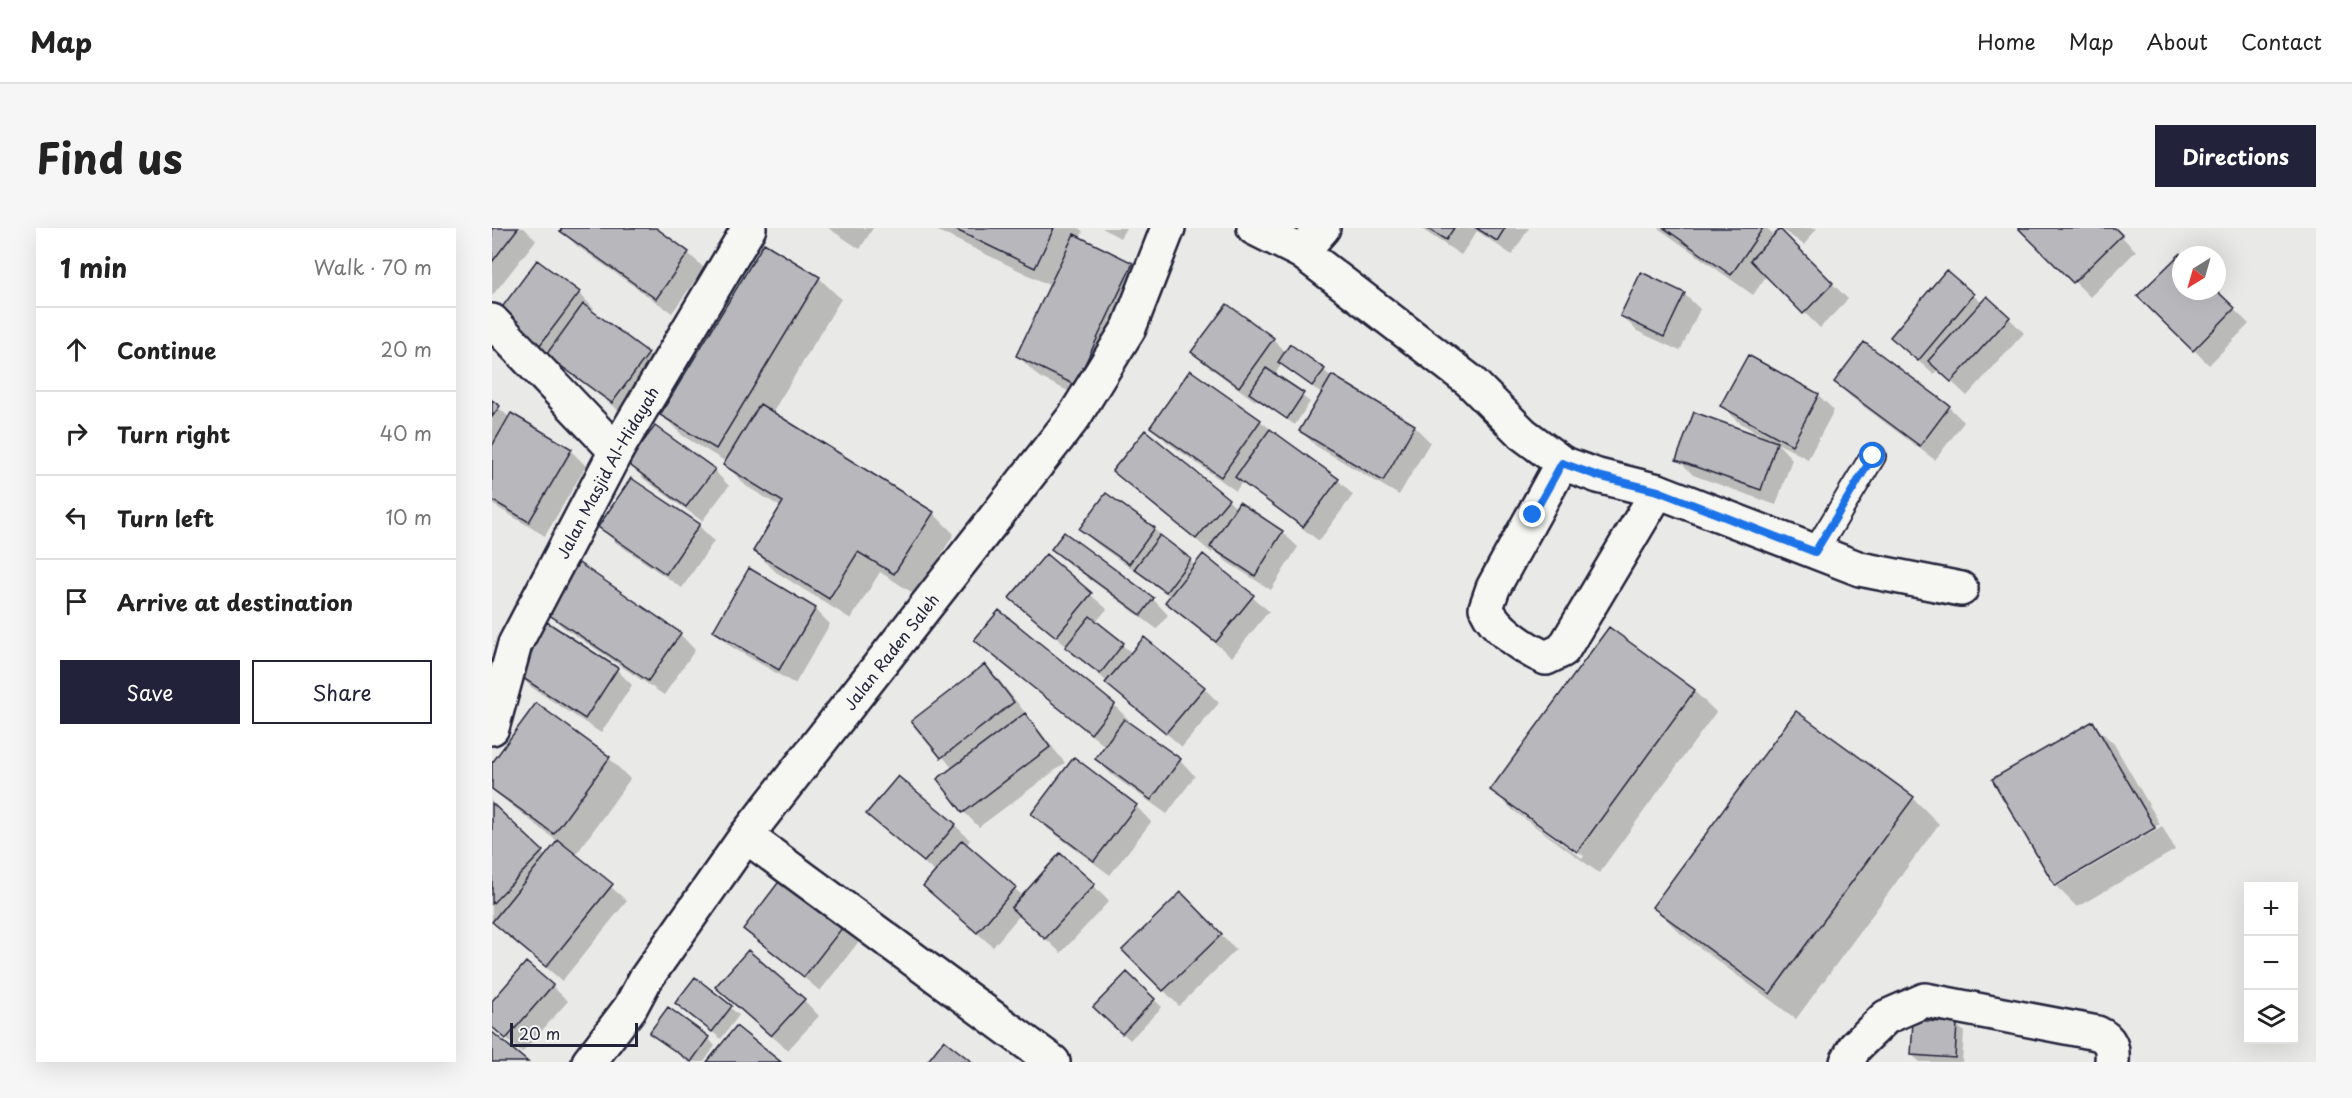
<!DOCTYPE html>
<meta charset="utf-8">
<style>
:root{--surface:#fff;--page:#f6f6f6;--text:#222;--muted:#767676;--line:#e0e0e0;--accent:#22223b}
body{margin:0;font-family:"Playpen Sans",sans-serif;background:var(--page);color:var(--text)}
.controls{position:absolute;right:18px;bottom:18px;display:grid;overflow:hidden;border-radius:0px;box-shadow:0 6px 24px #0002}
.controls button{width:54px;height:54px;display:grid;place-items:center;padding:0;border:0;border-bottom:2px solid var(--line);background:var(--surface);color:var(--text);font:30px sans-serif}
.compass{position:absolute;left:1680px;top:18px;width:54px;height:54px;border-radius:50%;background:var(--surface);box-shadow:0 6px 24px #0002;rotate:217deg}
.scale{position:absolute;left:18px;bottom:15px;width:128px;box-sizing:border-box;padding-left:6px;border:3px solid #22223b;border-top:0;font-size:16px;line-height:21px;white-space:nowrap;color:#22223b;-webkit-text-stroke:4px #f6f6f2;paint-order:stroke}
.stop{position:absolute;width:18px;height:18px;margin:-14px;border:4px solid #1a73e8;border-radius:50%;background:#fff}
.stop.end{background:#1a73e8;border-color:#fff;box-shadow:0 2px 6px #0008}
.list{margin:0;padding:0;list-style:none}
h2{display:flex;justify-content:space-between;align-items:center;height:78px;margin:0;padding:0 24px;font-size:26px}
h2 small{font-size:20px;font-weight:400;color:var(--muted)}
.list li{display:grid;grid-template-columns:39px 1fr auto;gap:18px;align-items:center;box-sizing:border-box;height:84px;padding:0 24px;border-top:2px solid var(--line)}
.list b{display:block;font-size:22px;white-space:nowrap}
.list em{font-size:20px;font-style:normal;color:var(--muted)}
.actions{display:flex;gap:12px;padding:18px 24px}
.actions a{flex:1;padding:14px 0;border:2px solid var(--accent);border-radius:0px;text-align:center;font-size:21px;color:var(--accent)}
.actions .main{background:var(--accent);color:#fff}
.icon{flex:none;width:33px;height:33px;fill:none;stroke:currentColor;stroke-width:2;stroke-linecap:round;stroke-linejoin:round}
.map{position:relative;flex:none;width:1824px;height:834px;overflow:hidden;border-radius:0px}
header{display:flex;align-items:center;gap:36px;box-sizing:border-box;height:84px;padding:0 30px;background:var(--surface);border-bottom:2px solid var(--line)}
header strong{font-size:28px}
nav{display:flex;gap:33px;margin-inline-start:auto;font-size:21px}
.intro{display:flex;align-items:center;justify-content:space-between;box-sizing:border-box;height:144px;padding:0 36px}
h1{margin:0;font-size:42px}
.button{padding:15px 27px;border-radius:0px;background:var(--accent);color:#fff;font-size:21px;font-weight:700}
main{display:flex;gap:36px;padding:0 36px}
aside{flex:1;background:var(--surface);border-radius:0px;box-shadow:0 6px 24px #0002}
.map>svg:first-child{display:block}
</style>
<header>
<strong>Map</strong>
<nav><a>Home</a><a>Map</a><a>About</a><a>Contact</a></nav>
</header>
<div class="intro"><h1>Find us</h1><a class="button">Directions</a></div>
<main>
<aside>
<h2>1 min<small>Walk · 70 m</small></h2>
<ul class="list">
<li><svg class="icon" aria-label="ahead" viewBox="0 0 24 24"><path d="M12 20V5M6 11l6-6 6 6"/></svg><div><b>Continue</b></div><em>20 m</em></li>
<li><svg class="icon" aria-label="right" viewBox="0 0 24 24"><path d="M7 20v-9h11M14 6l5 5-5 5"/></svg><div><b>Turn right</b></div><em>40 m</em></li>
<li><svg class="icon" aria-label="left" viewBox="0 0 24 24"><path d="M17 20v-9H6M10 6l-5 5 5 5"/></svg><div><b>Turn left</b></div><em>10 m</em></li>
<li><svg class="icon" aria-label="arrive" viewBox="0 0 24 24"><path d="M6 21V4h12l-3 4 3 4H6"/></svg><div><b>Arrive at destination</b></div></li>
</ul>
<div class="actions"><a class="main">Save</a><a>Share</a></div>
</aside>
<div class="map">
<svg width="1824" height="834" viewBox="0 0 1824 834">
<rect width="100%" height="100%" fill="#e9e9e7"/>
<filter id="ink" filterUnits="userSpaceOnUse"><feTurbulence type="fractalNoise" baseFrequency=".0167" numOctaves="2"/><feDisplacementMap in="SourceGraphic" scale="12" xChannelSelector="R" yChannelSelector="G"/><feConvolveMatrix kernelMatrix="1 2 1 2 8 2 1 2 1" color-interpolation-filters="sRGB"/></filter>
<g filter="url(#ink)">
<path fill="#0003" fill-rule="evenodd" d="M0,0h32l12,12 -44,56z
M72,0h89l35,25 16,15 -32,45 -95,-67 -15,-15z
M336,0h45l-13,21z
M440,0h147l4,4 -3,7 53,25 21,22 -57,119 -58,-28 -21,-21 33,-70z
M610,0h24l-6,10z
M928,0h109l-17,27 -35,-24 -16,24z
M1166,0h109l8,8 5,-4 68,67 -28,29 -53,-53 -14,20z
M1288,0h37l-13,17z
M1529,0h92l23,23 -46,46z
M1688,28l1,35h34l34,33 -40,41 -69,-69z
M327,50l22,21 -69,114 161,100 21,21 -38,61 -36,-23 -29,47 -75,-47 -22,-21 27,-44 -35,-21 -21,-22 1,-2 -43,-26 -21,-21z
M87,65l15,16 -3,3 57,42 15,16 -35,48 -73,-57 -5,6 -41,-31z
M1192,66l16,15 -20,42 -43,-20 -15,-15z
M1481,67l9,8 27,15 15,15 -57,63 -29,-27 -4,6 -42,-38z
M735,78l46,33 13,13 38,18 7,7 83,49 16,16 -31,53 -83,-49 -15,-15 21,-37 -40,-30 -8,11 36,27 -15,23 -39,-26 -1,2 -46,-34 -16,-15z
M1344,154l113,25 15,15 -29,38 -84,-63z
M1326,167l16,15 -26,49 -31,-16 15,16 -16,46 -83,-30 -15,-16 93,-18 -34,-20 -15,-16z
M0,174l18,16 1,-3 60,36 15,15 -41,70 -53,-32z
M768,193l78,59 15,15 -34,46 -77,-59 -6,9 -69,-49 -15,-15z
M163,200l59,42 15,16 -27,35 -58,-42 -15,-16z
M622,243l114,29 8,8 3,-4 43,28 16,15 -27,43 -44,-28 -13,-12 -2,3z
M140,252l67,46 15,15 -32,47 -67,-46 -15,-15z
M614,267l48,34 42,37 7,-9 66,54 -37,46 -49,-40 -16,-15 4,-5 -74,-53 -16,-15z
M561,321l100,50 15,16 -11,14 -88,-65z
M554,328l61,53 -12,14 37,30 72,35 15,15 -37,44 -171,-149z
M323,381l15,15 -35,60 -65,-38 -15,-15z
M55,384l133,22 15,16 -31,45 -101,-68z
M55,396l70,46 15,15 -31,48 -70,-46 -15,-15z
M484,412l138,65 15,15 -2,3 53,37 15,16 -28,38 -55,-39 -15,-16 9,-12z
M493,438l15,15 65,82 -86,64 -15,-15 -11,-43 -39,-48z
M1202,463l22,21 -117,161 -85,-62 -22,-21zM1022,577l70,51 -2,2 -68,-49z
M1600,495l22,21 46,80 -100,58v3l102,-59 13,24 -98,57 -21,-21 -62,-106z
M117,530l21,21 -55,77 52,45 -65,80 -70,-60v-116l54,52 12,-15 -66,-52v-24z
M406,550l57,47 15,15 -4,6 57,50 37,-41 49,46 -48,52 -41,-38 -27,32 -68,-61 11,-13 -68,-59z
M1421,570l26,26 -143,195 -116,-86 -26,-26z
M644,578l15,16 -41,53 -62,-46 -15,-15z
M292,650l76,62 -40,51 -75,-62z
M689,666l55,56 -57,56 -55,-56z
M635,746l35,33 -32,33 -35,-33z
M204,751l43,36 -18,24 -44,-36z
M60,758l16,15 -46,52 -30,-27v-22z
M312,772l15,16 -31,34 -56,-48z
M1464,796l8,8 -2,30h-42l-8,-7z
M159,805l57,5 7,8 -11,16h-16z"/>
<path fill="#b8b8bc" stroke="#22223b" stroke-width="1.5" d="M0,0h26l-26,34z
M70,0h94l33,24 -33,47 -96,-68z
M460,0h102l-19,40z
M934,0h28l-8,12z
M984,0h29l-8,13z
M1172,0h99l-32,47z
M1526,0h97l7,7 -49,48z
M1288,1l53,54 -30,31 -53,-54z
M582,6l59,29 -58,122 -59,-29z
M272,15l56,34 -104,172 -56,-34z
M1688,26l1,37h36l18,17 -42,43 -56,-55z
M45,32l43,32 -46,61 -42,-32z
M1454,42l28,24 -56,67 -28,-24z
M1149,44l44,21 -21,44 -44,-21z
M1495,68l23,21 -59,65 -23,-21z
M91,76l66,49 -37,50 -66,-48z
M735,76l47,34 -35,49 -48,-35z
M1372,114l86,64 -30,40 -86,-64z
M798,116l35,25 -13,17 -34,-24z
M1256,127l71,39 -27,51 -72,-39z
M774,140l38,25 -17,26 -38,-26z
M698,142l71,50 -40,57 -71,-50z
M840,147l83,50 -32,56 -84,-50z
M0,172l8,6 -8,11z
M268,176l174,108 -40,62 -36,-22 -29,47 -76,-48 30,-49 -60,-37z
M1202,184l83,30 -16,48 -85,-30z
M19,185l61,36 -43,73 -37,-22v-54z
M163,198l60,43 -29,38 -59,-44z
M778,201l69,50 -36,48 -68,-50z
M653,202l84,69 -33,40 -84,-68z
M139,250l69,46 -34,50 -68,-47z
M614,265l49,35 -26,36 -50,-35z
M747,274l44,29 -28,45 -45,-29z
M572,304l90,66 -13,17 -90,-66z
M668,307l31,24 -25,33 -32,-23z
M554,326l46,39 -36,44 -47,-39z
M711,326l51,41 -38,47 -51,-40z
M87,335l102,70 -33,48 -103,-69z
M257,340l67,40 -37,62 -66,-39z
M507,382l116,94 -24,30 -117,-94z
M598,388l34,27 -24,31 -35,-27z
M55,394l71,46 -33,51 -71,-47z
M1117,399l86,63 -118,162 -87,-62z
M652,409l61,50 -39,46 -61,-50z
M493,436l29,38 -73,56 -30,-37z
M44,475l74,54 -56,77 -62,-45v-26z
M1304,483l118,86 -144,197 -118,-87z
M533,485l25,34 -87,66 -26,-34z
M632,491l57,40 -30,41 -56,-41z
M1601,493l62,107 -100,58 -63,-107z
M582,529l63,48 -43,56 -63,-47z
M406,548l58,48 -32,38 -58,-48z
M0,575l51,48 -51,53z
M66,612l55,44 -67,83 -54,-45z
M470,612l54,47 -39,46 -54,-47z
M568,625l35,31 -50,55 -34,-31z
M292,647l62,48 -42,54 -61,-48z
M689,664l41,42 -59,57 -41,-41z
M256,722l57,49 -34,37 -56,-49z
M34,734l27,23 -47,54 -14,-12v-26z
M635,744l28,27 -33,35 -29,-27z
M203,749l37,29 -20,26 -37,-29z
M176,779l41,30 -18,25 -42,-29z
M1421,792l44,3 -2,35 -44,-3z
M244,798l45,36h-74z
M0,804l36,30h-36z
M452,812l28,22h-45z"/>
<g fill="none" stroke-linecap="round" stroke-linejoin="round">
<defs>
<path id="service" d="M1323,324l58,-96"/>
<g id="minor">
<path d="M762,0l48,24 168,129 53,53 39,29 36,13 60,15 202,78 101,20"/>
<path d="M810,24l21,-24"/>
<path d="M0,93l124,130"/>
<path d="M1070,235l-69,125 -7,20c9,21 39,41 60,50l17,-8 95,-159"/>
<path id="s1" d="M0,500l23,-84 101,-193 133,-223"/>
<path d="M254,608l307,226"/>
<path d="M1355,834l8,-15 31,-30 39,-17 172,33c14,6 16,14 15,29"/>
</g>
<g id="tertiary">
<path id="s2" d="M97,834l41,-54 15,-28 101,-144 328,-419 55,-89 39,-100"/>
</g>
</defs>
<use href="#service" stroke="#22223b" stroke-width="28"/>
<use href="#minor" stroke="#22223b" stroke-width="38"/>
<use href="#tertiary" stroke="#22223b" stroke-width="38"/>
<use href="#service" stroke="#f6f6f2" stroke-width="24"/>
<use href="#minor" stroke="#f6f6f2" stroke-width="33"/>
<use href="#tertiary" stroke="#f6f6f2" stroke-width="33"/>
</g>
</g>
<g fill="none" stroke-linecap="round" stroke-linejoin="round" filter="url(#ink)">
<path stroke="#1a73e8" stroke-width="8" d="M1041,287l29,-52 36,13 60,15 157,61 58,-96"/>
</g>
<g text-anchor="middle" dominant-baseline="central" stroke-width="5" stroke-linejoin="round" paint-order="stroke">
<g font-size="16" fill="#22223b" stroke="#f6f6f2">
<text stroke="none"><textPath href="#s1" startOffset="282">Jalan Masjid Al-Hidayah</textPath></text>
<text stroke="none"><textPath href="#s2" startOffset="510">Jalan Raden Saleh</textPath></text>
</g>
</g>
</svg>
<div class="controls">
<button>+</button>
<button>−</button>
<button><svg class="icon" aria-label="layers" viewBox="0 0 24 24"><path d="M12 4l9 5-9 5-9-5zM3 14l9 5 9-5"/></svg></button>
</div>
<svg class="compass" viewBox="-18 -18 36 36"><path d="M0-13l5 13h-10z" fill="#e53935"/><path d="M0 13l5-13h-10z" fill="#767676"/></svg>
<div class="scale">20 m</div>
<div class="stop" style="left:1381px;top:228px"></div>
<div class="stop end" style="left:1041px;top:287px"></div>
</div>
</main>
